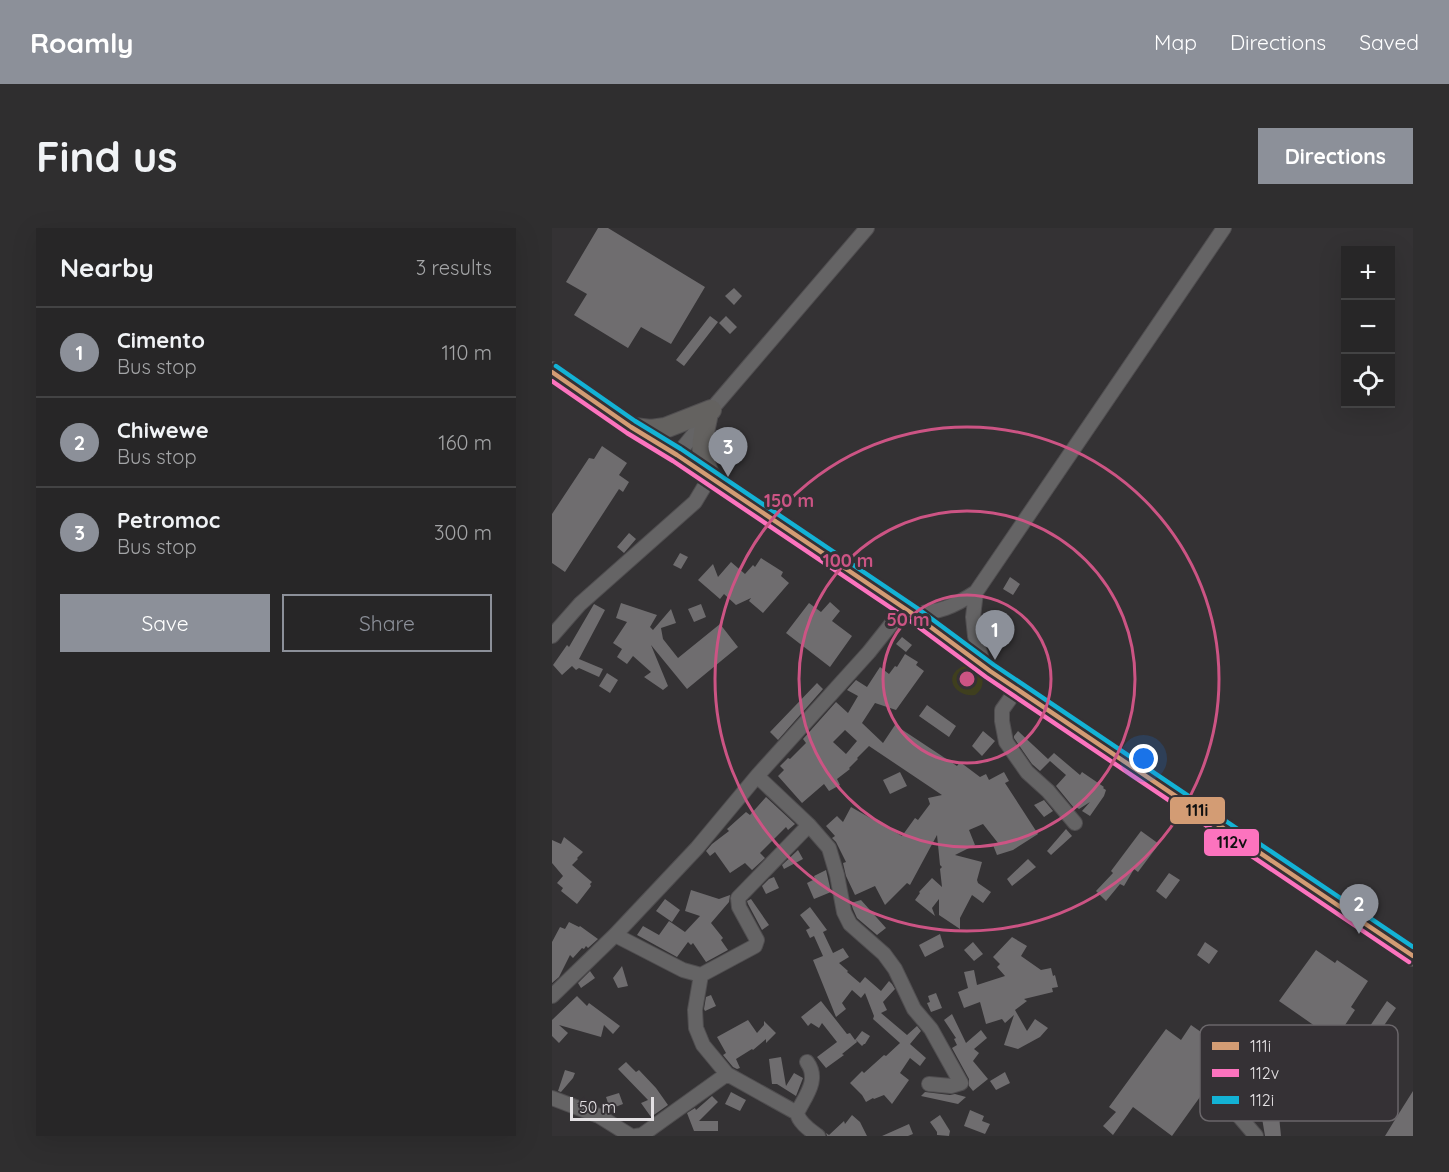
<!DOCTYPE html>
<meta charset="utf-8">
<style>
:root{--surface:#272627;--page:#2f2e2f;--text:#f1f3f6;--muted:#a4a5a7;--line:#434344;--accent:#8c9099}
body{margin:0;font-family:Quicksand,sans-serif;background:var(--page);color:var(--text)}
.controls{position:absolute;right:18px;top:18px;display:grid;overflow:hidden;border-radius:0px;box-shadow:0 6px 24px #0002}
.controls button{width:54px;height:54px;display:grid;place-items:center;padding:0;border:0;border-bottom:2px solid var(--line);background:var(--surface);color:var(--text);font:30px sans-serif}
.scale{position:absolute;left:18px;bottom:15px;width:84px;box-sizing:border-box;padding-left:6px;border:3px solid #e4e1e4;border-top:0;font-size:16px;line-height:21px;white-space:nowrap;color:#e4e1e4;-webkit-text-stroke:4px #353135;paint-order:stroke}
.you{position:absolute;left:592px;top:531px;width:21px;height:21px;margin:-15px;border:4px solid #fff;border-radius:50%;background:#1a73e8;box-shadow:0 0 0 9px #1a73e833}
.badge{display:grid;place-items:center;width:39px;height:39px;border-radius:50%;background:var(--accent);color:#fff;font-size:20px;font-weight:700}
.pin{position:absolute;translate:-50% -50px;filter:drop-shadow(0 2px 3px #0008)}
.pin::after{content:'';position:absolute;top:32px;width:21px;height:18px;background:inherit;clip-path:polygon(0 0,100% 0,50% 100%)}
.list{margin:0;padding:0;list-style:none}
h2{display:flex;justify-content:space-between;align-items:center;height:78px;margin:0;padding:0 24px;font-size:26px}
h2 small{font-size:20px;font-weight:400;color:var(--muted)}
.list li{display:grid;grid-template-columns:39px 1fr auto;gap:18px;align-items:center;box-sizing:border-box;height:90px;padding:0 24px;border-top:2px solid var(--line)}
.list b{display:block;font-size:22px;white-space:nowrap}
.list p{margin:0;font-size:20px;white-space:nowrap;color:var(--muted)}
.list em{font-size:20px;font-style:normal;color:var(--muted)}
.actions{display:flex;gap:12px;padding:18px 24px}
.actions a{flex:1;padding:14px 0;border:2px solid var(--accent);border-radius:0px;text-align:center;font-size:21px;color:var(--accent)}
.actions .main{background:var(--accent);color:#fff}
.icon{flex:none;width:33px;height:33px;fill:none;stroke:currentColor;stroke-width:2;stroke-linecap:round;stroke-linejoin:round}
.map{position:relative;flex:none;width:861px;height:908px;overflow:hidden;border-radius:0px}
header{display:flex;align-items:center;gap:36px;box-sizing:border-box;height:84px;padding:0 30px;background:var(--accent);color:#fff}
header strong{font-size:28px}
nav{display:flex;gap:33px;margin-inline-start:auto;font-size:21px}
.intro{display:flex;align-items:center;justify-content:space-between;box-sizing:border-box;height:144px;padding:0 36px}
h1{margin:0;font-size:42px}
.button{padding:15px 27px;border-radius:0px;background:var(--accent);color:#fff;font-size:21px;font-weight:700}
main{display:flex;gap:36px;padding:0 36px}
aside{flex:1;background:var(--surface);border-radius:0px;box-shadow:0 6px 24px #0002}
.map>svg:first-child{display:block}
</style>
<header>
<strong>Roamly</strong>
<nav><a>Map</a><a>Directions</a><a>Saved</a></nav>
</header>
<div class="intro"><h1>Find us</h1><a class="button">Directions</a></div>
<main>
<aside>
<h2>Nearby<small>3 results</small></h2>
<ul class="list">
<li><span class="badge">1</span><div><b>Cimento</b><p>Bus stop</p></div><em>110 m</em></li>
<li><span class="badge">2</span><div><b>Chiwewe</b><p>Bus stop</p></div><em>160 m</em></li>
<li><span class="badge">3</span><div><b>Petromoc</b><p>Bus stop</p></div><em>300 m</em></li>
</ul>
<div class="actions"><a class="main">Save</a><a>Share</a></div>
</aside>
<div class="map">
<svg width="861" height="908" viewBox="0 0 861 908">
<rect width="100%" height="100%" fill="#343234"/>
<path fill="#3f3f1e" d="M415,437l15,12c2,7 -1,14 -7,18 -21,3 -35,-22 -8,-30z"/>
<path fill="#6f6d6f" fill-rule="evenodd" d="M46,0h10l97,59 -34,57 -30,-17 -13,21 -54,-33 13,-21 -21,-12z
M182,60l8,8 -8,9 -9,-9z
M158,88l8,6 -34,44 -8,-6z
M174,88l11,11 -7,7 -11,-11z
M50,218l25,17 -8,12 10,7 -6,10 -4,-3 -54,83 -13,-9v-49l37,-56 5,1z
M77,305l7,6 -12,14 -7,-6z
M128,325l8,4 -7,12 -8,-4z
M209,330l22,14 -2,4 8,7 -26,30 -14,-12 2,-3 -15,7 -12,-11 -4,5 -22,-19 15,-16 5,13 13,-15 14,12 8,-9 2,2z
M458,349l10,7 -7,11 -10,-6z
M278,374l10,9 -8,10 20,15 -22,31 -44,-34 23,-30 12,9z
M69,375l36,12 -7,12 3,3 18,-21 5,14 -15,5 2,11 15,19 42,-34 18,23 -51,42 -36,-44 17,41 -5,4 -19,-13 7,-5 -18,-16 -6,8 -10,-7 5,-8 -9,-6 14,-21 -11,-4z
M42,376l11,6 -26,49 24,10 -4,8 -20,-9 -3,2 -4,-4 -10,9 -9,-10 14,-20 2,2z
M149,376l5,13 -12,5 -6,-13z
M350,409l10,8 -6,7 -10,-8z
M353,426l13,8 -2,3 8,6 -28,39 -21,-7 -13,20 21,20 12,-18 62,41 3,-4 20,15 6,-3 3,6 15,-8 5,9 -4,2 33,51 -25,16 -16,5 -4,-10 5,-2 -15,-19 -14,6 6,15 -20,10 27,7 -5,18 1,3 13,9 -8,11 -11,-8 -12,23v11l-21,-14v-16l-7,9 3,8 -20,-16 5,-7 -1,-1 13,-14 10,9 -2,-18 2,-2 -2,-2 -3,-30 -27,50 -3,-2 -22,22 -10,-19 -20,9 -9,-19 -3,-13 3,-1 -10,-20 -4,-4 3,-2 -9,-10 11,-10 6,6 8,-15 51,29 13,-18 3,2 12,-16 -2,-6 14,-3 -73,-49 -12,12 1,1 -9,9 1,1 -13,10 3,6 -11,6 -5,-7 -22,19 -24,-27 6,-6 -4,-4 8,-8 2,1 16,-16 -3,-4 33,-37 12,11 10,-17 -11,-6 9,-10 11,7 13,-20 9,7 6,-8 2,1zM293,502l12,11 -11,13 -13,-12z
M55,445l11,7 -8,13 -11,-7z
M265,455l6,6 -45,51 -8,-8z
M375,477l29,21 -7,11 -30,-21z
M431,503l12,10 -13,15 -10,-10z
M466,503l30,28 6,-6 26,22 2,-3 22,15 -1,1 3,2 -2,6 -14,20 -8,-5 8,-9 -11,7 -3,-2 -2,1 -18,-22 10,-11 -16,-14 -10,10 -8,-7 -18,-26v-2z
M348,544l7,14 -17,8 -7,-14z
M214,569l29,27 -7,6 -2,-3 -26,26 5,5 -13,12 -7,-7 -15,10 -15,-21 -5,4 -4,-5 6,-7 17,-13 -2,-2 10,-9 9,-8 4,3z
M492,572l9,11 -9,6 -10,-12z
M514,601l6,7 -21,19 -4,-4z
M589,603l18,13 -21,28 -4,-3 -10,17 -4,-2 -14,17 -10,-10 17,-18 -2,-2z
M12,609l19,15 -6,6 1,1 -6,6 20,17 -2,2 1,2 -14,18 -16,-13 2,-3 -6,-5 6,-7 -11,-13v-23l9,4z
M246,622l5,9 -19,10 -2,-4z
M476,631l8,8 -24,19 -5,-7z
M274,642l5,22 -17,7 -7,-16 8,-4 -1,-3z
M617,645l11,7 -14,19 -10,-8z
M222,649l5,11 -13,6 -4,-8 7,-7z
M139,662l28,9 11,-4 -1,7 -18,21 12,15 -2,2 7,10 -22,12 -13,-19 -2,2 -3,-3 -11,15 -40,-22 6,-9 16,9 10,-14 16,11 15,-16 -15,-5z
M113,671l15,11 -8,12 -16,-11z
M199,671l18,26 -7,5 -14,-26 -1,-3z
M309,672l25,28 -9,7 -20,-17 -4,-9 -2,-6z
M258,679l17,23 -4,2 10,21 10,-5 6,9 -10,6 9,8 -1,1 13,11 5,-6 16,14 8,-10 3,3 3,5 -12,13 4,8 -6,3 26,22 10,-9 4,5 -11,13 16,14 -6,8 -10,-8 -10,15 9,7 -17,24 -8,-9 -10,4 -1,-1 -7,4 -4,-7 -12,-12 12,-12 2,2 20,-18 2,1 14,-13 -27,-24 1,-3 -9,-23 -4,5 -9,-8 -10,13 4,6 -10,8 -23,-57 10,-4 -9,-20 -4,2 -4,-8 4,-2 -10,-13z
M17,694l10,5 1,-1 18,13 -10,9 -2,-2 -2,3 -2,-1 -9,10 -3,-3 -11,22 -7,6v-41l8,-15 5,2z
M388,706l4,13 -19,10 -6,-12z
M460,709l15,9 -6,10 20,14 10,-2 2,8 2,-1 3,12 -6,1 1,4 -29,7 3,2 -12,9 12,21 8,-12 13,9 -8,9 -22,12 -14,-4 10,-30 -9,8 -3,-4 -16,5 -6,-22 -16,6 -6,-16 10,-4 -4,-16 10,-2 3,15 28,-9 -8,-9 3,-3 -7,-7z
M421,714l10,12 -9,7 -10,-11z
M653,714l13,9 -9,13 -12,-9z
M764,722l19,13 2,-3 31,21 -17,26 4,3 -20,30 -56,-39z
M70,738l6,20 -10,2 -5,-10z
M38,743l5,7 -14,10 -3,-5z
M384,765l6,15 -11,4 -4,-9 3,-1 -2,-6z
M159,767l5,11 -11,5 -1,-2 2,-12z
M25,768l10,10 2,-3 31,23 -7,8 -9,-9 -3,12 -42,-12 9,8 -9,10 -7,-7v-16z
M269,773l26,33 3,-1 5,7 7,-9 8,5 -5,8h-1l-2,2 -6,-6 1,2 -15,12 2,1 -18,13 -9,-11 20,-15 -15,-19 -3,5 -8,-5 -3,3 -7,-9z
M835,773l9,7 -22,32 16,10 -11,15 -24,-17z
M400,786l14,29 15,-13 6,8 -13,11 5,4 -6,8 15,18 -15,12 -4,-5v-7l-17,-31 5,-3 -3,-6 2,-1 -12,-18z
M196,792l9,13 7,-8v-4l12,12 -10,10v-4l-13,11 -1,-1 -16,10 4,9 -3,1 -4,-2 -10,-12 3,-2 -9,-16z
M639,797l40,28 -11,16 -48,67 -39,-29 -20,28 -10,-9 13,-14 -7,-5 57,-78 15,11z
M229,829l5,29 8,-13 9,5 -7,18 -19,-12h-5l-3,-25z
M74,834l10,10 3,-2 17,18 12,17 -17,12 -10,-14 7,-3 -30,-31z
M13,842l10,3 -2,5 -12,14 -3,-1z
M453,844l5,11 -14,7 -6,-9z
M861,863v45h-28l11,-18z
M179,864l15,8 -6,11 -15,-7z
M373,864l25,3 5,-1 11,3 -8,7 -37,-8z
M67,865l4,11 -13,5 -4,-12z
M160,868l6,6 -19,19h19v10h-24l-7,-18 8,-5 1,2z
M418,882l14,6 -2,5 8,3 -5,10 -21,-8z
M300,887l8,7 7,14h-40l-1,-3 3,2 15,-14 1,3z
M388,887l10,16 -1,5 -12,-1v-3l-7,-10z
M727,888l2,20h-16l-3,-18z
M357,896l4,10 -5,2h-26z"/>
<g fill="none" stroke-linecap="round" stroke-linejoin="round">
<defs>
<path id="minor" d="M125,227l30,-37 4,-8 156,-182
M424,364l-3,25 2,19 9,30
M361,386c27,-2 40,-7 63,-22l248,-364
M0,408l28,-32 115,-102 15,-25
M465,461l-15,21v11l4,21 21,30 21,19 27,32
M205,548l52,49 20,23 8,27 7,37 6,12 34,30 11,15 19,40 17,20 30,54 -10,3 -22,-2
M63,707l68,35 18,5 -6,35 1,18 7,17 24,29 70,39
M149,747l54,-29 2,-6 -18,-33 -1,-9 71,-73
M0,768l63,-61 82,-87 60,-72 112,-124 35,-44
M255,834c13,18 -2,34 -10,51 2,10 13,17 21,23
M0,870l47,18 32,20
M686,887l18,21
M84,908l6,-1 85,-61"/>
<path id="secondary" d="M0,144l79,55 46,28 236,159 77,57 423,285
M155,190c-6,27 -7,34 3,59
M82,200l17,2 14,-2 46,-18"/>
</defs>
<use href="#minor" stroke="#504e50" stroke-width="16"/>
<use href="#secondary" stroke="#504e50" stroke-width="22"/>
<use href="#minor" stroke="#656465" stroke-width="14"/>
<use href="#secondary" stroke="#646260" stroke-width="20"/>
<defs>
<path id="bus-1" d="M0,144l79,55 46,28 236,159 77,57 423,285"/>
<path id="bus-2" d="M0,153l75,52 46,28 236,159 77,57 423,285"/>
<path id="bus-3" d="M4,138l79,55 46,28 236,159 77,57 419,282"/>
</defs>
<use href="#bus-1" stroke="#353135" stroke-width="9"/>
<use href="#bus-2" stroke="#353135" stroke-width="9"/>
<use href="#bus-3" stroke="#353135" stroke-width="9"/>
<use href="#bus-1" stroke="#d39c74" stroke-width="4.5"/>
<use href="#bus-2" stroke="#fc73be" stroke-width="4.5"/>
<use href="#bus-3" stroke="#13b2d5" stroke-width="4.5"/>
</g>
<g fill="none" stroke="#cc5484" stroke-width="3">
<circle cx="415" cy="451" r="84"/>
<circle cx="415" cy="451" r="168"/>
<circle cx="415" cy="451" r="252"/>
</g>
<rect x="648" y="797" width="198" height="96" rx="9" fill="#353135" stroke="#6a666a" stroke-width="1.5"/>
<rect x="660" y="814" width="27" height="8" fill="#d39c74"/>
<rect x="660" y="841" width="27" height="8" fill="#fc73be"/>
<rect x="660" y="868" width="27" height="8" fill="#13b2d5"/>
<g font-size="16" fill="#e4e1e4">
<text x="698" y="824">111i</text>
<text x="698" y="851">112v</text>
<text x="698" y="878">112i</text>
</g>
<circle cx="415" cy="451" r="9" fill="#cc5484" stroke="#353135" stroke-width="3"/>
<g font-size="18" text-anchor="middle" font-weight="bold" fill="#cc5484" stroke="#353135" stroke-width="6" stroke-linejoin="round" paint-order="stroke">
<text x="237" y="279">150 m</text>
<text x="296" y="339">100 m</text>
<text x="356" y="398">50 m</text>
</g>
<g stroke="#353135" stroke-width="2">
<rect x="617" y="568" width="57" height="29" rx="6" fill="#d39c74"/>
<rect x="651" y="600" width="57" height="29" rx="6" fill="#fc73be"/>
</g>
<g font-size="16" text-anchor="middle" font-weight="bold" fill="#111">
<text x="645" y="588">111i</text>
<text x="680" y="620">112v</text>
</g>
</svg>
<div class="controls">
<button>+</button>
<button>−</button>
<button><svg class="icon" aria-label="locate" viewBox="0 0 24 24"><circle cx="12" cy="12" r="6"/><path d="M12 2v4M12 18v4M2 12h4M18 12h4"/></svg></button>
</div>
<div class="scale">50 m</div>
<div class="you"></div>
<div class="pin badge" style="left:443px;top:432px">1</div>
<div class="pin badge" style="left:807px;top:706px">2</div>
<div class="pin badge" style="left:176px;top:249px">3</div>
</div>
</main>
